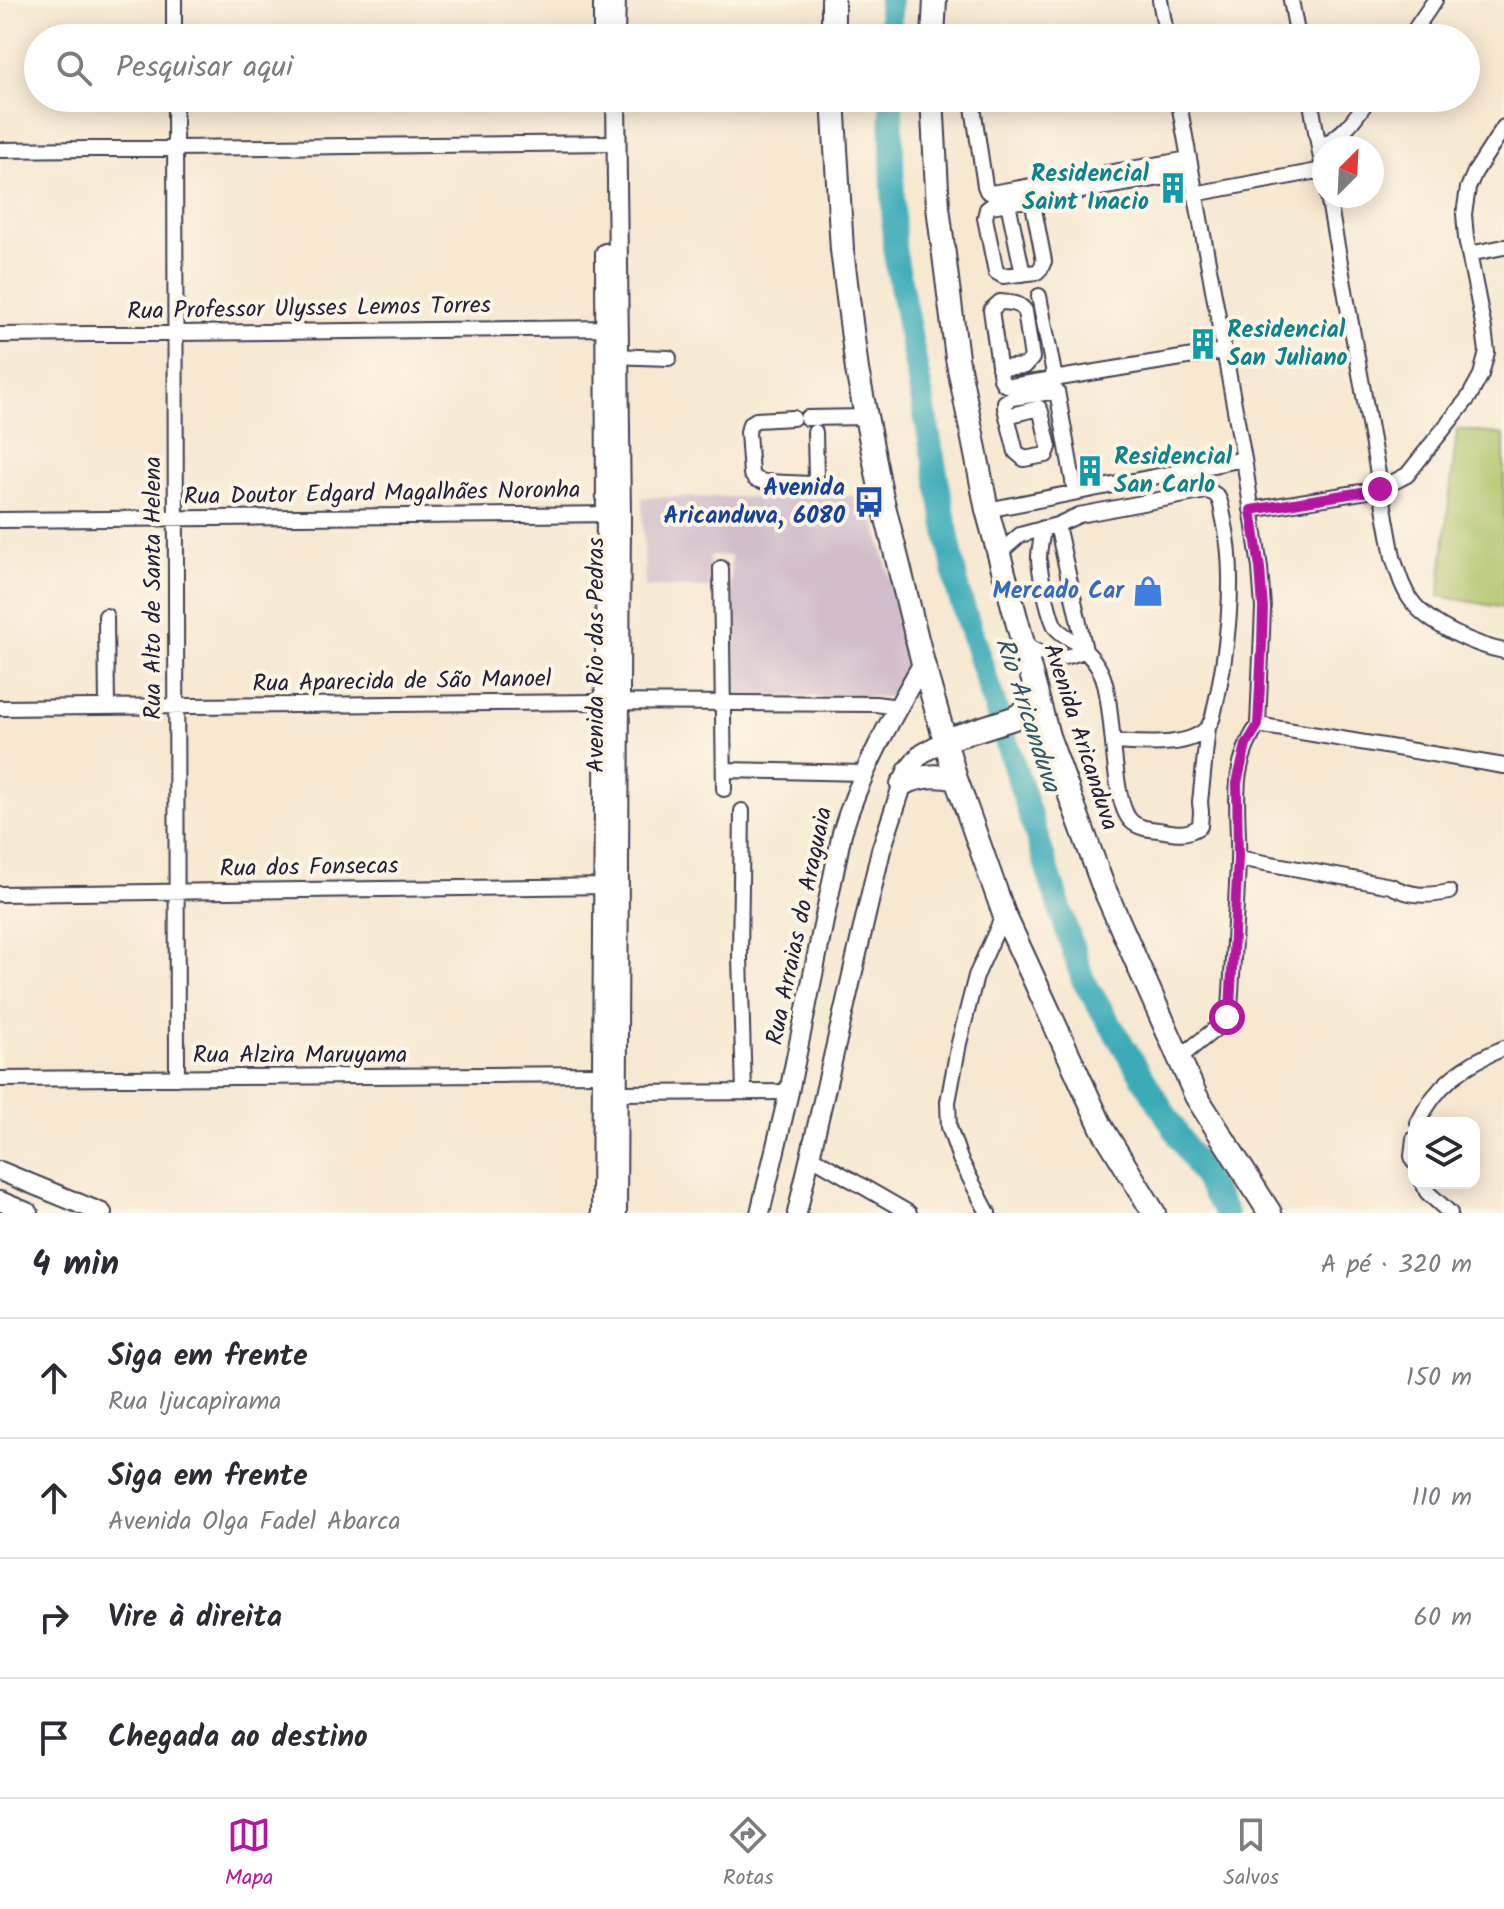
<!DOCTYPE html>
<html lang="pt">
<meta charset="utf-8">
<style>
:root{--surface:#fff;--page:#f2f2f3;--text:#2b2b33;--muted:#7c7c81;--line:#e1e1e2;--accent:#b5179e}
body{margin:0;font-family:Kalam,sans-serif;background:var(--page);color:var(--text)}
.controls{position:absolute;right:24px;bottom:24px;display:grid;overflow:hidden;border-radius:16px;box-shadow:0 4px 20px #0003}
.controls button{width:72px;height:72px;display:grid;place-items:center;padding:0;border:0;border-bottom:2px solid var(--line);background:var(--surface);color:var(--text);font:40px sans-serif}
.compass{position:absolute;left:1312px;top:136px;width:72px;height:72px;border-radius:50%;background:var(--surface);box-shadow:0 4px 20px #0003;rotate:24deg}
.stop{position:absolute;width:24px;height:24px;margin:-18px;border:6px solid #b5179e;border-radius:50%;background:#fff}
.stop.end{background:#b5179e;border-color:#fff;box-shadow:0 2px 8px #0008}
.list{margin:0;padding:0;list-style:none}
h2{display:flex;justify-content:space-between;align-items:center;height:104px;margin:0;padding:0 32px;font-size:34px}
h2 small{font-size:26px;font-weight:400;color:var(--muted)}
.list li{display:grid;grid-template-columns:52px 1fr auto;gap:24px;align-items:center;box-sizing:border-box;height:120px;padding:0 32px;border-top:2px solid var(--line)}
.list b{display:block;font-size:30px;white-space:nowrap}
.list p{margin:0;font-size:26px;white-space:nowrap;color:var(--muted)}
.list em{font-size:26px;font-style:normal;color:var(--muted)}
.icon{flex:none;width:44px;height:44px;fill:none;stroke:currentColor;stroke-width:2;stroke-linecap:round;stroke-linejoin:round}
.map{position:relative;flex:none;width:1504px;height:1213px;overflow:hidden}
.search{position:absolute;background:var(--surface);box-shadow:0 4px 20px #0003;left:24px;right:24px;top:24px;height:88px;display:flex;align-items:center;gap:20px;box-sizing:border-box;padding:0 28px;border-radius:44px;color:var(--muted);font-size:30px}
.sheet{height:584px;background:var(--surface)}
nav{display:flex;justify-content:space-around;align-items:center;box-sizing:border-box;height:112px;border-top:2px solid var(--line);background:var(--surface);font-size:22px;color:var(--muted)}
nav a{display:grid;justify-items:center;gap:4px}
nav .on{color:var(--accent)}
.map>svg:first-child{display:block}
</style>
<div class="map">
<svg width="1504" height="1213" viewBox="0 0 1504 1213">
<rect width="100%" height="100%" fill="#fcf5e5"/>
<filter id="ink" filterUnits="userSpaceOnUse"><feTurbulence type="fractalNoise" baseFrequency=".0125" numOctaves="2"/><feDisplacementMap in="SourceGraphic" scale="16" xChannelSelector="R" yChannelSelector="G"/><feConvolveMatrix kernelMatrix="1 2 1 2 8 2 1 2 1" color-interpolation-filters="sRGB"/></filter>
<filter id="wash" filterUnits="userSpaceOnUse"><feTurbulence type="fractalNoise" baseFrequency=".006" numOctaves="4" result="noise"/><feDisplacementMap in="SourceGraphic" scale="32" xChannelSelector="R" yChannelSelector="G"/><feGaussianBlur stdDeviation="1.8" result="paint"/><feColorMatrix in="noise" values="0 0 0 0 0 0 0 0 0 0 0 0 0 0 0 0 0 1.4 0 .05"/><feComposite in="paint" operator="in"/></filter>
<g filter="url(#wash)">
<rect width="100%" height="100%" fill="#f7e8d1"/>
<path fill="#d1bdcb" d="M868,495l41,157 -12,45 -165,-1 -1,-140h-22l1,32 -65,-1 -3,-90h170z"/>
<path fill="#abc165" stroke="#667250" stroke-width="2" d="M1457,429l47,6v173l-65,-12z"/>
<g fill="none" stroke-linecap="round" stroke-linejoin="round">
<path stroke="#3babb8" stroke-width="24" d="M890,0v38
M891,98l3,150 64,343 125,389 143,233"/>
</g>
</g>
<g filter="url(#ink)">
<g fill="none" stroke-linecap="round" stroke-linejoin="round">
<defs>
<path id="minor" d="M174,0v38
M1160,0l7,38
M1291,0l7,38
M1409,38l26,-38
M175,98l2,980
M1178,98l66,361 16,109 3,40 -5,117
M1310,98l14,77
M973,107l12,79 2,5 4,2 198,-34
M1319,148c26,-15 33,-25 50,-50
M0,150l616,-7
M1194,194l129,-24
M1328,196l65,361c5,16 10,34 21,47 18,22 63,42 90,47
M1032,199l-41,7 -4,3 -2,9 11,54 7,4 34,-4 4,-4 3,-7 -12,-62 159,-26
M1008,203l15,71
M1469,254l35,-7
M1039,296l16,83
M0,335l614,-7
M610,356l59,2
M999,368l26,-2 7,-8 -7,-47c-6,-9 -15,-8 -25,-9l-9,8 10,69 3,5 7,2 213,-35
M1007,416l32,-8 2,4 8,35 -3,8 -22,4 -8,-7 -11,-44v-6l7,-4 45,-7 18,101
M793,418l-37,2 -6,4 -2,8 3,42 4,5 10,3 46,2 3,-2 2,-4 -1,-46
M807,418l59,-1
M987,510l257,-51
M1251,510l129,-21 27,-14 62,-78 12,-22 6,-23 -3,-23 -18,-91 -2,-24 4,-26 7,-16 29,-45
M0,520l617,-6
M1057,525l28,125
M1043,528c-1,10 -4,20 -4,30 0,12 11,64 18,71 4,4 10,8 15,11 13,10 25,21 31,37 12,33 8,124 28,144 7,7 18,8 28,9 16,3 27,6 41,-4l1,-14 -1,-10 8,-75
M998,554l22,-19 37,-10 22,-10 127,-24c5,1 7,1 11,5 5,6 5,17 7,24 13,58 3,138 -11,196 0,1 -4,10 -5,11 -18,22 -69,16 -94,15
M721,568l3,221
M106,616l1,91
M1023,644c25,14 35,19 62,6
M0,708l595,-6 280,2 24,3
M1258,725l246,41
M724,770l140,3
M742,811l-2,146 4,135
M1238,858l153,28c21,11 36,10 58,6
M0,894l611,-8
M1179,1058l40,-32 11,-17c3,-49 6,-98 8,-147 2,-52 -11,-90 20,-137
M0,1079l601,-5
M617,1093l172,-1
M1418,1123c18,-39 47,-59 86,-75
M1414,1139l-2,17 2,6
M810,1156l99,57
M1423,1183l4,9 23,21
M988,1213l-28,-54 -11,-32 -1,-25 11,-59 17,-67 28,-62"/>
<path id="major" d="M603,0v38
M615,35l1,-35
M616,98l5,416 -4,699
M0,1171l102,42
M0,1201l29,12
M601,1213l5,-699 -1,-261
M760,1213l29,-121 53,-259c18,-60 50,-116 81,-170
M797,1213l84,-363 26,-79 13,-16 25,-15"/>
<path id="highway" d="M833,0v38
M933,38l2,-38
M833,98l9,152 15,120 25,128 41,165 33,116 48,135 40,87 58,127 52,85
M932,98l6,109 19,151 30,152 61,226 55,150 93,210 74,117
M945,740l69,-22 11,-7 11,-17
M902,784c19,-8 34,-10 54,-5"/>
</defs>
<use href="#minor" stroke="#424052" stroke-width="18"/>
<use href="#major" stroke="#424052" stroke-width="22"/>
<use href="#highway" stroke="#424052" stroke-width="26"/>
<use href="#minor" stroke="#fff" stroke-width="14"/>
<use href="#major" stroke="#fff" stroke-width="18"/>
<use href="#highway" stroke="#fff" stroke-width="22"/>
</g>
</g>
<g fill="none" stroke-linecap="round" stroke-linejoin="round" filter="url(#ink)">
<path stroke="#b5179e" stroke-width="10" d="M1227,1017l3,-8 8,-151 -1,-75 9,-38 12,-20 4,-80 1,-37 -3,-40 -9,-58 129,-21"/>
</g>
<defs>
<symbol id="building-bare" viewBox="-9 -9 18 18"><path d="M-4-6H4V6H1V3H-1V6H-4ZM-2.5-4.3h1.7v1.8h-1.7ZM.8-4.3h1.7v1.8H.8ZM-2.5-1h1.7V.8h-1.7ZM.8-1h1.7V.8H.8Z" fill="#0f9aa8" stroke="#fcf5e5" stroke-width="2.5" paint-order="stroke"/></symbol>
<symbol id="bus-bare" viewBox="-9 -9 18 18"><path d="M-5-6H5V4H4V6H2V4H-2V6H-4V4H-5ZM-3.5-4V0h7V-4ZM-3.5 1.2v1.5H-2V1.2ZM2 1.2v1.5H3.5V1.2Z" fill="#1a4fb4" stroke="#fcf5e5" stroke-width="2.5" paint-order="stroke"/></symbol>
<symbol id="shop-bare" viewBox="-9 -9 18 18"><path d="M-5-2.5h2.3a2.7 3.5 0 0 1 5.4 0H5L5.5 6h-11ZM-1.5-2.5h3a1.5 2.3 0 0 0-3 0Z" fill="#3f7fe0" stroke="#fcf5e5" stroke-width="2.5" paint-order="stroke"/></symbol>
</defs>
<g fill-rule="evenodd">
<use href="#building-bare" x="1151" y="166" width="44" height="44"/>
<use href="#building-bare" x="1181" y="322" width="44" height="44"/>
<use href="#building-bare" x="1068" y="449" width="44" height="44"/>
<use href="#bus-bare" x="847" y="480" width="44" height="44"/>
<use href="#shop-bare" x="1126" y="569" width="44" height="44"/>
</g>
<g text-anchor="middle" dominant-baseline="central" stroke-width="8" stroke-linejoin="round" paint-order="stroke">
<g font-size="24" font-weight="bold" fill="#0d838f" stroke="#fcf5e5" text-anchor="start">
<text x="1149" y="174" text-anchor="end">Residencial<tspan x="1149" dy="28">Saint Inacio</tspan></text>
<text x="1227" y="330">Residencial<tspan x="1227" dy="28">San Juliano</tspan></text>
<text x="1114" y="457">Residencial<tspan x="1114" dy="28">San Carlo</tspan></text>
</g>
<g font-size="24" fill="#22223b" stroke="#fcf5e5">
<text transform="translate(309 309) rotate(-1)">Rua Professor Ulysses Lemos Torres</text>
<text transform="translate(382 494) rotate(-1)">Rua Doutor Edgard Magalhães Noronha</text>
<text transform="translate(153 588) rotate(-90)">Rua Alto de Santa Helena</text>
<text transform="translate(596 655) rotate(-90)">Avenida Rio das Pedras</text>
<text transform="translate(402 682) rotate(-1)">Rua Aparecida de São Manoel</text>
<text transform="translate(1080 737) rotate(72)">Avenida Aricanduva</text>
<text transform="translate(309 868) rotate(-1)">Rua dos Fonsecas</text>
<text transform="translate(800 926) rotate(-78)">Rua Arraias do Araguaia</text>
<text x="300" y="1055">Rua Alzira Maruyama</text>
</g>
<g font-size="24" font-weight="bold" fill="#164399" stroke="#fcf5e5" text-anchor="end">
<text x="845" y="488">Avenida<tspan x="845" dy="28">Aricanduva, 6080</tspan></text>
</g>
<g font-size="24" font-weight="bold" fill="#366cbe" stroke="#fcf5e5" text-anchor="end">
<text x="1124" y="591">Mercado Car</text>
</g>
<g font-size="26" font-style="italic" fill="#2c596d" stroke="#fcf5e5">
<text transform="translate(1027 715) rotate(72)">Rio Aricanduva</text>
</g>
</g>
</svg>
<div class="controls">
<button><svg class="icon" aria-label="layers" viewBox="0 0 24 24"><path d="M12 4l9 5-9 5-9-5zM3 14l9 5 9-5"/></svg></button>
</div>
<svg class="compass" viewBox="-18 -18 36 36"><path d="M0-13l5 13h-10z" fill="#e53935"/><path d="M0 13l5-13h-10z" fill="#7c7c81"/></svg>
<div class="stop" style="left:1227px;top:1017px"></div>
<div class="stop end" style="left:1380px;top:489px"></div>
<div class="search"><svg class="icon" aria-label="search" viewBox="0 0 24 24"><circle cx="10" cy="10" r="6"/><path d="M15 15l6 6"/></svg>Pesquisar aqui</div>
</div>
<section class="sheet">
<h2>4 min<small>A pé · 320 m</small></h2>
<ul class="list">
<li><svg class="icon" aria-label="ahead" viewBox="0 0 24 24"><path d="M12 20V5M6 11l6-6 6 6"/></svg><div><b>Siga em frente</b><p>Rua Ijucapirama</p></div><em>150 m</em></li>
<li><svg class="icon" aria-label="ahead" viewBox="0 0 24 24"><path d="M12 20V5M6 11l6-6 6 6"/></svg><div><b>Siga em frente</b><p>Avenida Olga Fadel Abarca</p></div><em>110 m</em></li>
<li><svg class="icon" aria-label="right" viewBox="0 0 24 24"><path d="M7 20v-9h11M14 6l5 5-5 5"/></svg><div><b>Vire à direita</b></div><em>60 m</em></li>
<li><svg class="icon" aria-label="arrive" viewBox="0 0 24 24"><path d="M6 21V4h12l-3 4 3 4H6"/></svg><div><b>Chegada ao destino</b></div></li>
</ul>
</section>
<nav>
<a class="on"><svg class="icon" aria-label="map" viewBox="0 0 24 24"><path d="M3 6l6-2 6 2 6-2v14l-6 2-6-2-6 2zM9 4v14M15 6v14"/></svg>Mapa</a>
<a><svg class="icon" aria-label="directions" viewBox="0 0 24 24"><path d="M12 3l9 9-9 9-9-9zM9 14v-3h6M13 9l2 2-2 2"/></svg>Rotas</a>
<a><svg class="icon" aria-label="saved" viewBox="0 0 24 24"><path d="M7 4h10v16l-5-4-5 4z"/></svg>Salvos</a>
</nav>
